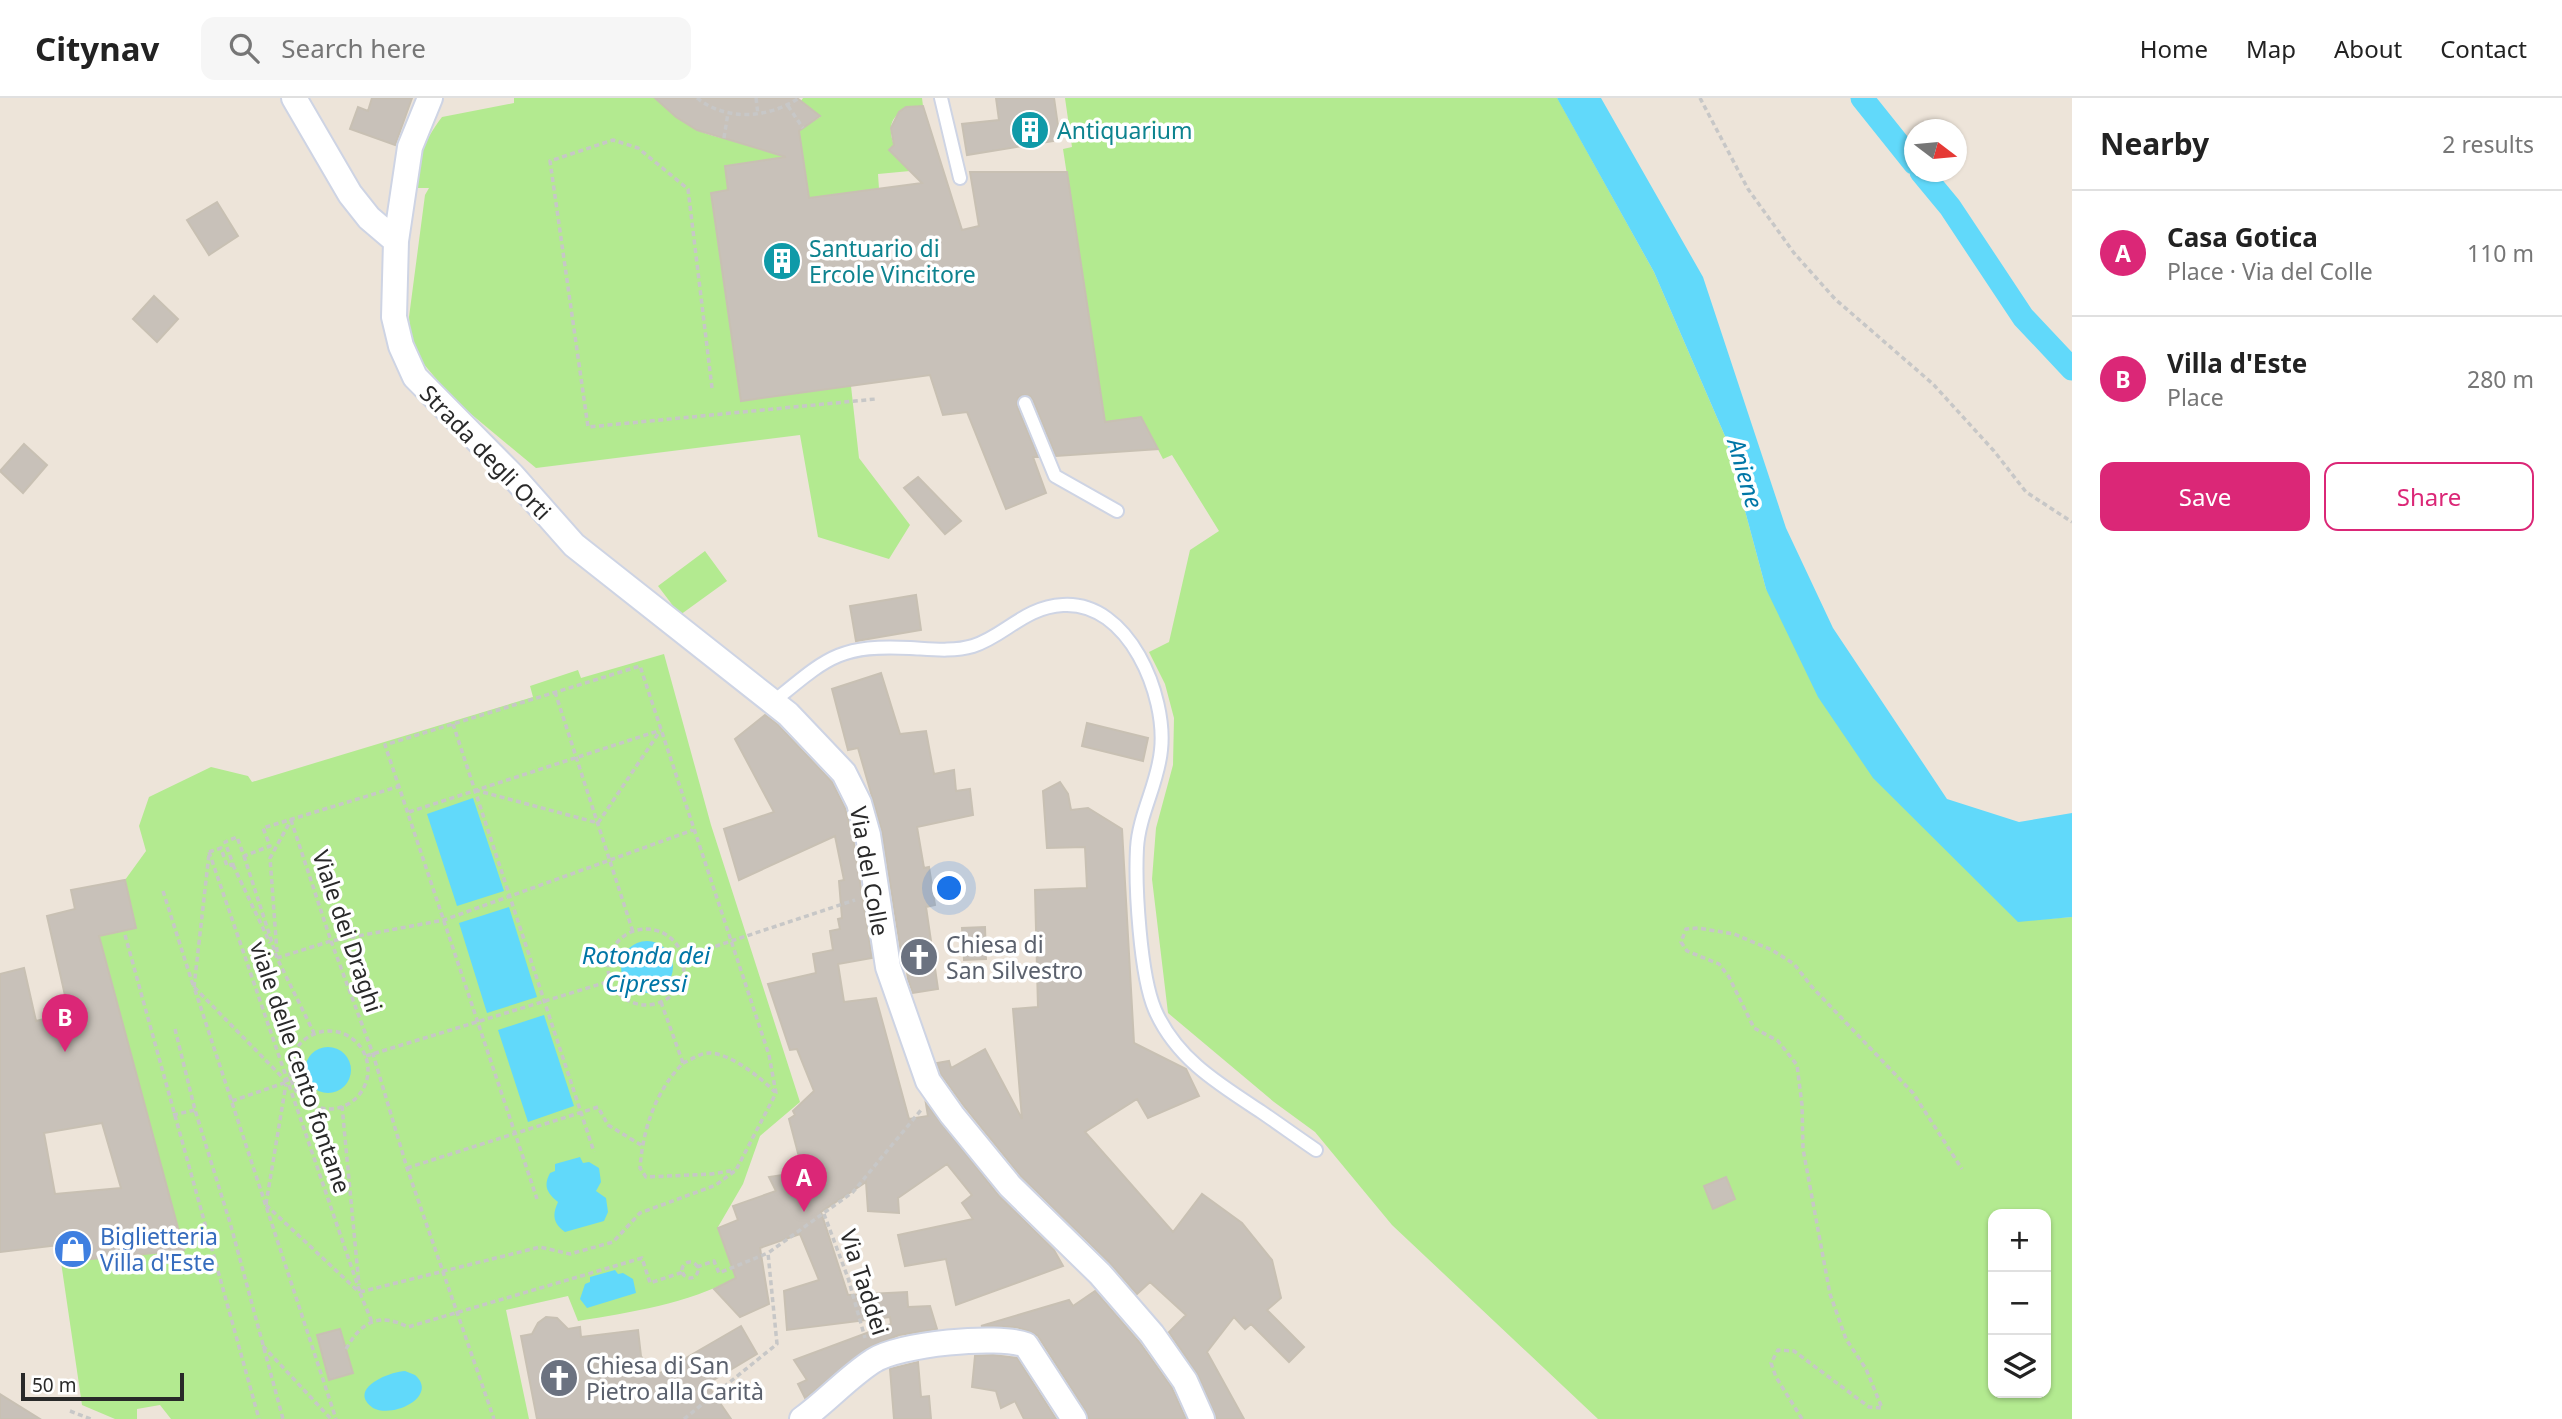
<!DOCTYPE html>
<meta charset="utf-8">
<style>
:root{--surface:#fff;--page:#f6f6f6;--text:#222;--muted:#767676;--line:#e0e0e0;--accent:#db2777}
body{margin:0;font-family:"Noto Sans",sans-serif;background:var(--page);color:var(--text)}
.controls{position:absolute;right:21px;bottom:21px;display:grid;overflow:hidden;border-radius:14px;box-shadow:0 2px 5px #0004}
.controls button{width:63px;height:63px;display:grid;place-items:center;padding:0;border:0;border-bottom:2px solid var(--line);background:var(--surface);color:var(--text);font:35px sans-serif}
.compass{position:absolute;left:1904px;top:21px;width:63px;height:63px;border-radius:50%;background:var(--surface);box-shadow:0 2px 5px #0004;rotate:106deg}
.scale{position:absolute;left:21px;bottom:18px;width:163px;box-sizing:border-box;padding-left:7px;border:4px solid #292929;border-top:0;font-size:19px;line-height:24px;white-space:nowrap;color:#292929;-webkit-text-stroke:5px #fff;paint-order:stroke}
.you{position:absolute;left:950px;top:791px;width:24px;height:24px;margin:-18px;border:5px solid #fff;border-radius:50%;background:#1a73e8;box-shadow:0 0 0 10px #1a73e833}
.badge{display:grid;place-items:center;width:46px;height:46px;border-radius:50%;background:var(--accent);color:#fff;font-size:23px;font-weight:700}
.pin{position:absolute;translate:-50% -58px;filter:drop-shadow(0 2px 4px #0008)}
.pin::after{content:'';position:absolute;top:37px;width:24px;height:21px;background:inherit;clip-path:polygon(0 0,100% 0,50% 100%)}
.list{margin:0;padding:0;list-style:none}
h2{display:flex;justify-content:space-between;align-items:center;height:91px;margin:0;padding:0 28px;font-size:30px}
h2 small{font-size:23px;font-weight:400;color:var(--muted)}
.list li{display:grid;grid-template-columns:46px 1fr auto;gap:21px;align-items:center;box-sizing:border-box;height:126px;padding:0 28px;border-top:2px solid var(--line)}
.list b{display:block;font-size:26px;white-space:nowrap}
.list p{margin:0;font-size:23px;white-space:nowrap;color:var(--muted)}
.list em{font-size:23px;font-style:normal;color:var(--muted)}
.actions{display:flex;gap:14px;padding:21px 28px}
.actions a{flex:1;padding:16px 0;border:2px solid var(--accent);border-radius:14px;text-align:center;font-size:24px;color:var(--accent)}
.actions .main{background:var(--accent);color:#fff}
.icon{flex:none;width:38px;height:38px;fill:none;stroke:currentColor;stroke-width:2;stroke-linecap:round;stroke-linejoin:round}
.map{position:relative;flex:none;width:2072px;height:1321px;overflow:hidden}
header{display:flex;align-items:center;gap:42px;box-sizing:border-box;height:98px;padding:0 35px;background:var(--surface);border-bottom:2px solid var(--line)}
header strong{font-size:33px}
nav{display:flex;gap:38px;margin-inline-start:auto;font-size:24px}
.search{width:490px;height:63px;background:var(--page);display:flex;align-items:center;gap:18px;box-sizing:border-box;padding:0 24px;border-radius:14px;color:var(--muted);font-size:26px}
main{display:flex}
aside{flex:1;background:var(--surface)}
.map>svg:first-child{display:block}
</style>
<header>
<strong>Citynav</strong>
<div class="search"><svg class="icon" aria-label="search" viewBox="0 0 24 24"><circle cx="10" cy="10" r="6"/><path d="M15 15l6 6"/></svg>Search here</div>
<nav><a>Home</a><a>Map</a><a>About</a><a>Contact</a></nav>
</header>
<main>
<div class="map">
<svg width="2072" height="1321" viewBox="0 0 2072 1321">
<rect width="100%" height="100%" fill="#ede4d9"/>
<path fill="#b3ea90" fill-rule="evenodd" d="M514,0h141c13,12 24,22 39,30 39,21 91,13 126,-11l-19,-16 2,-3h119l1,8c-24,2 -39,13 -29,39l-4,6 20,20 -32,3 1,15 -47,40 -107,-62 3,23 123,196 8,72 51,67 -21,34 -71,-22 -18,-102 -264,33 -83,-69 -36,-43 -6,-18 -2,-21 16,-122 4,-7h-12c2,-31 6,-46 25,-71l72,-14z
M1065,0h492l2,3 95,171 71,164 41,153 252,332 54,-4v502h-474l-206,-194 -77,-93 -41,-30 -106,-89 -16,-134 4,-51 17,-63 1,-47 -9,-34 -16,-32 20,-10 21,-92 29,-19 -47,-76 -9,4 -22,-42 -36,5 -42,-273 9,-2zM1993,1116h53v179h-53z
M705,453l22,30 -47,34 -22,-29z
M664,556l47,171 89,277 -40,34 -17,48 -25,43 18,51c-50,26 -104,34 -158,43l-10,-25 -62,14 23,109h-358l-11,-14 -23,4v10h-22l-33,-14 -21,-143 123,-12 -85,-314 37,-8 -11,-48 21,-29 -7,-25 10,-29 62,-30 37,9 4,6 281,-85 -3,-11 48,-16 3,8z"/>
<path fill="#61d9fa" d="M1557,0h44l102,179 83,251 47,100 114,171 72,23 53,-9v104l-54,5 -145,-144 -55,-81 -52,-108 -41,-153 -71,-164z
M473,700l31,93 -47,15 -30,-92z
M509,809l28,90 -50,16 -28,-90z
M621 869a26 26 0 1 1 52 0a26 26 0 1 1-52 0Z
M544,917l30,91 -46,16 -30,-92z
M305 972a23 23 0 1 1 46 0a23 23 0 1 1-46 0Z
M580,1059l3,6 6,-1 10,6 2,14 -5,9 10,7 2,14 -4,9 -39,11c-12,-9 -13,-17 -7,-30 -11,-9 -15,-16 -8,-29l5,-2v-7z
M615,1172l3,4 5,-1 10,6 3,14 -49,15 -7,-9 5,-15 5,-2v-5z
M405,1273l10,4c24,21 -21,44 -42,33 -26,-18 14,-36 32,-37z"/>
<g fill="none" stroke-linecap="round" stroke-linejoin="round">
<path stroke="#61d9fa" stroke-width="23" d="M1862,0l52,65
M1921,74l29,35 73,110 49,52"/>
</g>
<path fill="#c8c1b9" stroke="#c8c0b3" stroke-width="2" fill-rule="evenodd" d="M372,0h40l-17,47 -45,-16 8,-22 10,4z
M655,0h142l23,18 -21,15 10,67 113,-15 -33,-33 5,-5 -3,-17 8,-16 7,-5 17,-1 39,124 17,-4 -9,-54h97l38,250 36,-5 17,32 -102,7 -23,-56 -3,-4 -8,-1 -4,3 -1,8 21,51h-5l13,36 -40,16 -39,-97 -24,3 -13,-40 -189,26 -30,-208 17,-3 -3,-24 61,-9 -89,-27 -21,-13z
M996,0h58l6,42 -93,15 -5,-31 37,-4z
M217,104l21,34 -29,19 -22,-35z
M154,198l24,23 -21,23 -24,-23z
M24,346l23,21 -24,28 -23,-22z
M918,379l43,44 -16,13 -41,-46z
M916,497l5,35 -65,11 -6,-35z
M881,575l19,61 26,-3 8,43 20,-4 2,21 14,-2 3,26 -56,12 7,41 5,-1 6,38 -9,2 12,82 -25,4 -5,-14 -4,-28 -3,1 -19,-121 -24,-83 -10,2 -16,-61z
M765,617l13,10 54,57 13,26 8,30 19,120 -34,6 6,38 32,-4 33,121 19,-3 -2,-12 73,92 55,54 9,16 -107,39 -10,-46 -41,7 -7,-31 75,-16 -11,-16 10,-8 -25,-31 -49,34 1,15 -31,-2 -2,-29 -45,30 27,83 59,-3 1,15 22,-1 7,23 -38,6 -32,13 -62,50 -7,-14 9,-4 -13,-20 97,-36 -1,-7 -103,13 -3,-39 35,-11 -19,-46 -40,14 9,56 -29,13 -26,-28 22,-11 -18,-50 20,-8 -5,-14 43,-15 -7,-14 34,-5 -14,-53 6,-4 -2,-4 21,-20 -17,-42 -7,1 -22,-66 48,-11 -3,-19 20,-4 -3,-19 10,-2 -2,-10 4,-1 -3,-37 5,-1 -9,-44 -96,44 -15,-51 50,-17 -39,-73z
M1087,625l61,15 -5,23 -61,-15z
M1060,684l8,12 3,16 17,-2 34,21 12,214 52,26 13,27 -51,22 -11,-19 -52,33 88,100 29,-38 40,29 30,37 9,38 -14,12 37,37 -15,15 -38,-38 -6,5 -11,-12 -27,35 37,67h-27l-19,-44 -29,-43 17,-17 -36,-33 -13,12 -27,-31 -89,-87 -57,-70 -23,-32 -4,-11 12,-2 2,7 34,-19 37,70 -9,-110 25,-2 -3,-117 52,-2 -2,-41 -38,1 -4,-57z
M125,782l11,48 -37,8 85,314 -123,12 -2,-17 -59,7v-278l24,-6 12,53 33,-8 -22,-97 28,-7 -4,-19zM102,1025l19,65 -66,6 -11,-61z
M985,829l1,32 -22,1 -2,-32z
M1726,1079l9,22 -22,10 -9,-23z
M1095,1193l45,52 32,45 14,31h-97l-3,-8 -48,-75 -9,-5 -13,-4 -35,-1 88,-26 4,6z
M546,1219l11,1 11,11 12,-2 1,10 57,-7 3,26 12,21 88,-51 16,28 -50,30 24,35h-194l-16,-83 11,-2 6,-11z
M340,1231l13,44 -24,7 -12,-45z
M993,1257l24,3 39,61h-32l-9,-18 -14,7 -5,-17 -24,-4 3,-31z
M918,1264l3,35 8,-1 2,23h-37l-4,-50z
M0,1296l40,25h-40z"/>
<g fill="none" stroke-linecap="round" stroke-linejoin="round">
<defs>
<path id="service" d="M941,0l19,80
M1025,305l30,73 62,35
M773,604c53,-43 65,-58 137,-54 20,1 43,4 63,-2 32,-10 51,-39 90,-41 66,-4 104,91 98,145 -3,34 -22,64 -24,98 -2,39 3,127 18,162 21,48 62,73 105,101 19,13 37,26 56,39"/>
<path id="minor" d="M294,0l56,96 19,24 27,23
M430,0l-20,49 -14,94 -2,76 7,29 14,31 97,98 62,70 214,169 56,59 15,30 9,32 20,132 40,114 24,34 58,71 90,88 52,60 33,47 17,38
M802,1321c25,-18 46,-42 71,-58 25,-17 125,-27 153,-16l48,74"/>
</defs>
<use href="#service" stroke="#ced4e4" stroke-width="16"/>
<use href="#minor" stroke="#ced4e4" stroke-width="28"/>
<path stroke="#c7c7c7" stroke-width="3.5" stroke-dasharray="5 3.5" stroke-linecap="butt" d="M697,0c30,24 72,20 102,0
M756,0l2,17
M1700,0l48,91 46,64 41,46 98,85 61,67 32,41 46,30
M788,8l15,22
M724,40l4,-25
M712,290l-24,-199 -50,-41 -25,-8 -63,21 38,266 288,-28
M555,594l78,240
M453,626l141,428
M475,692l123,33 62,-92
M409,714l252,-82
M291,722l40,121 42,113 34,114 87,251
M209,754l151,440
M209,754l12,-4 6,18 6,-2 -8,-22 12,-5 7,19 26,-10 -7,-18 137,-42
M244,758l33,102 37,75
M233,767l37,78
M163,793l30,94
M608 869a38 38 0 1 1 76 0a38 38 0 1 1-76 0Z
M125,837l134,484
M277,854l-7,-94 21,-38
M683,859l172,-57
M277,860l54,-17 113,-21 249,-90
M194,889l15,-133
M661,904l22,61c-28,29 -40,66 -43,105l6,9 66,-3 23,-4
M175,931l20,81 36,116 52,193
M290 972a39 39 0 1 1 78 0a39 39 0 1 1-78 0Z
M366,958l244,-75
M683,965c8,-3 17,-10 26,-10 21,0 51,24 66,39
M287,984l-93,-95 142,432
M232,1003l55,-19
M342,1008l17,179
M173,1017l22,-5
M407,1070l191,-61 10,18 33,20
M266,1106l20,-120
M266,1107l92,86
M824,1116l24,64 17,60
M682 1172a8 8 0 1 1 16 0a8 8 0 1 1-16 0Z
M697,1169l17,-6 5,12 49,-20
M360,1194l180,-45 30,7 43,-12 27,-29 76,-28 20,-15 40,-77 -7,-38 -129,-389 -255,79 152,454
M360,1195l12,29
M263,1248l68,73
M346,1251c15,-27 33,-37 62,-22l234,-69 8,25 33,-11
M70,1313l21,8
M684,1321l93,-75 -9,-91 85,-61 68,-82
M1802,1321l-26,-42 -5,-14 7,-13 16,1 75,56 13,1 -16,-39 -20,-30 -16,-45 -27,-145 -1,-44 -5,-40 -19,-24 -24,-13 -25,-51 -10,-13 -32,-13 -6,-9 5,-13 12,-1 36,6 38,16 22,14 18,23 101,106 49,76"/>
<use href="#service" stroke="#fff" stroke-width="12"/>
<use href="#minor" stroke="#fff" stroke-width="24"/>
</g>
<defs>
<symbol id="building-disc" viewBox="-11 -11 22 22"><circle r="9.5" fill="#0f9aa8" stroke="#fff"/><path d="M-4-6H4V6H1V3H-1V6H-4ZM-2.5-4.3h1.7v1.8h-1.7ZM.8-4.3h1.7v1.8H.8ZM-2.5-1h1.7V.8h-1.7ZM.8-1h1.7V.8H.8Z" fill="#fff"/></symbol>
<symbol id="church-disc" viewBox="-11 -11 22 22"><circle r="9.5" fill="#6b7280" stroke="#fff"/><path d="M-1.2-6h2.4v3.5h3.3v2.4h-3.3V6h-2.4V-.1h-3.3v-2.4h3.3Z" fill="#fff"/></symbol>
<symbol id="shop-disc" viewBox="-11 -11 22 22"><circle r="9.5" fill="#3f7fe0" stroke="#fff"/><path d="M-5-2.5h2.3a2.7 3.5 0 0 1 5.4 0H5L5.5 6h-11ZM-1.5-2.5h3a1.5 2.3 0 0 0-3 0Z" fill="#fff"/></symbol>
</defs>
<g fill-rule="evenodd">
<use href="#building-disc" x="1008" y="10" width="44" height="44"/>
<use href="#building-disc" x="760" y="141" width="44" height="44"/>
<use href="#church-disc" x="897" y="837" width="44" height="44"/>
<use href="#shop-disc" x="51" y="1129" width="44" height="44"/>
<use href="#church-disc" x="537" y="1258" width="44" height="44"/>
</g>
<g text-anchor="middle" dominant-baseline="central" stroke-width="7" stroke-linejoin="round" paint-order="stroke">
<g font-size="23" fill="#0d838f" stroke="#fff" text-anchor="start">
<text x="1057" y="32">Antiquarium</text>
<text x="809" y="150">Santuario di<tspan x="809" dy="26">Ercole Vincitore</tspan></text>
</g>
<g font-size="23" fill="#292929" stroke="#fff">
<text transform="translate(486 354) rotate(46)">Strada degli Orti</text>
<text transform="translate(870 773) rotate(80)">Via del Colle</text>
<text transform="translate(348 833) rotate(71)">Viale dei Draghi</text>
<text transform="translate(301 969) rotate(71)">viale delle cento fontane</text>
<text transform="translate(865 1184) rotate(72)">Via Taddei</text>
</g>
<g font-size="23" fill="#5b616d" stroke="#fff" text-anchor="start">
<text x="946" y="846">Chiesa di<tspan x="946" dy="26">San Silvestro</tspan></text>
<text x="586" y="1267">Chiesa di San<tspan x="586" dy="26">Pietro alla Carità</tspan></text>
</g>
<g font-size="23" fill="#366cbe" stroke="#fff" text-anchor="start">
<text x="100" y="1138">Biglietteria<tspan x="100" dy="26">Villa d'Este</tspan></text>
</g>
<g font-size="24" font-style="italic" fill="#0076a6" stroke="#fff">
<text transform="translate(1746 375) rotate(74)">Aniene</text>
<text x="646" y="856">Rotonda dei<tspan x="646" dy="28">Cipressi</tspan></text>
</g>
</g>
</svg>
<div class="controls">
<button>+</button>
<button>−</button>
<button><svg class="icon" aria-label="layers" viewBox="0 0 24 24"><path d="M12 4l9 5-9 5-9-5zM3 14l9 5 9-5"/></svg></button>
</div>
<svg class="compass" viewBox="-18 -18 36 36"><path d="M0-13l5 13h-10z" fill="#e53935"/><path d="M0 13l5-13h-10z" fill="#767676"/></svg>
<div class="scale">50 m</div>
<div class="you"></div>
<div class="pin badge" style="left:804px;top:1114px">A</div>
<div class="pin badge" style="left:65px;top:954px">B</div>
</div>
<aside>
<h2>Nearby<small>2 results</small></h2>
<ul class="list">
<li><span class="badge">A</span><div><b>Casa Gotica</b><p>Place · Via del Colle</p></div><em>110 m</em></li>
<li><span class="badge">B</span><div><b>Villa d'Este</b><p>Place</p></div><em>280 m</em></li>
</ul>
<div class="actions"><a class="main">Save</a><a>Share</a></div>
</aside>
</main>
